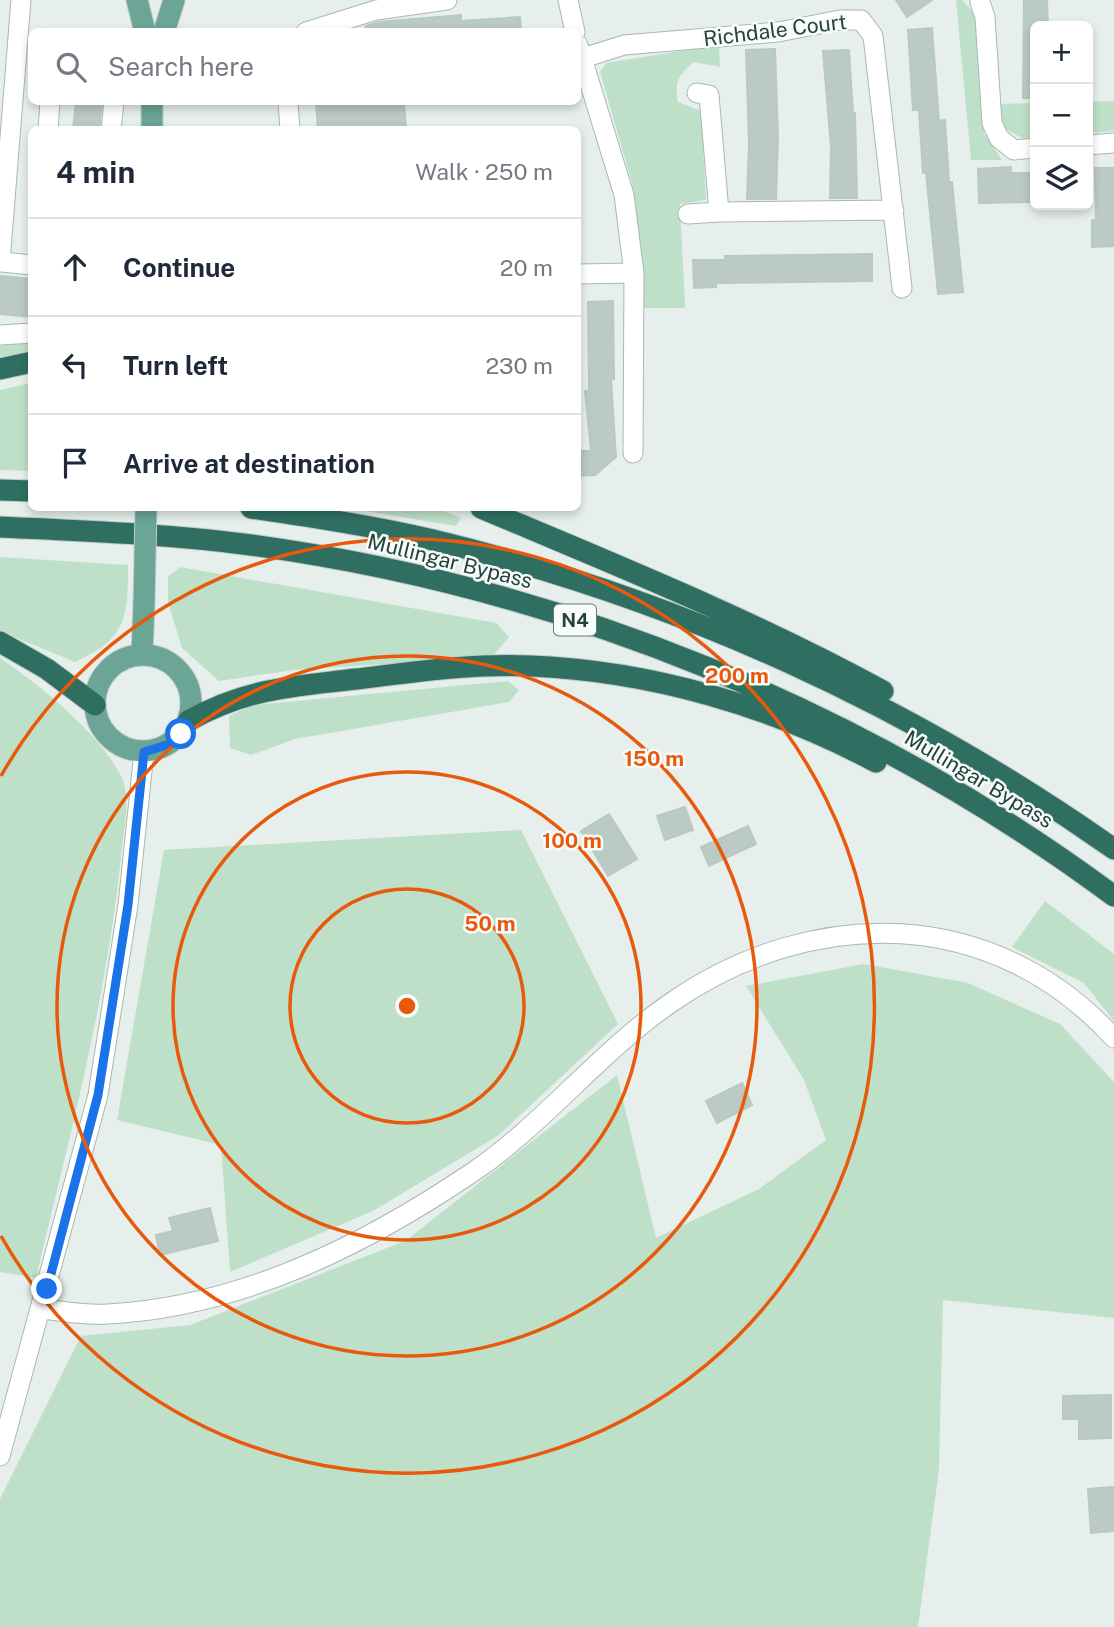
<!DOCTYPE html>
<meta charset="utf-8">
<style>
:root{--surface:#fff;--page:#f6f6f7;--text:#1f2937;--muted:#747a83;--line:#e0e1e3}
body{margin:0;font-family:"Public Sans",sans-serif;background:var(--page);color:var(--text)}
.controls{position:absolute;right:21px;top:21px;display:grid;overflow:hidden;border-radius:10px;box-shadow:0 4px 10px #0003}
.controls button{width:63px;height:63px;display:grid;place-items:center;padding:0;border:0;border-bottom:2px solid var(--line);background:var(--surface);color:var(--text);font:35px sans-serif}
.stop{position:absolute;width:21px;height:21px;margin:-16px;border:5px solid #1a73e8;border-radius:50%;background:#fff}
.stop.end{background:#1a73e8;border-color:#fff;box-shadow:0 2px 7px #0008}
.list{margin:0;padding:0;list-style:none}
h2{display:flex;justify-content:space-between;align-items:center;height:91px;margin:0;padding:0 28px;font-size:30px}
h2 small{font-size:23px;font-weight:400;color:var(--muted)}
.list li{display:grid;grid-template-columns:46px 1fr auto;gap:21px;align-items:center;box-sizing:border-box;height:98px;padding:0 28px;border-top:2px solid var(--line)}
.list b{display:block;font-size:26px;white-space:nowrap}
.list em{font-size:23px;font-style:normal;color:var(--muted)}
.icon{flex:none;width:38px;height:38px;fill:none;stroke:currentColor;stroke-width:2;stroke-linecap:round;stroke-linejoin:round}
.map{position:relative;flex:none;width:1114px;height:1627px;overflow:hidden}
.search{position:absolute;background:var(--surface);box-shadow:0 4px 10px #0003;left:28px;top:28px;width:553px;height:77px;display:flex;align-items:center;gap:18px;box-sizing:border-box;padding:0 24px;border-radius:10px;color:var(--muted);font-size:26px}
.panel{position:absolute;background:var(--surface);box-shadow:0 4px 10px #0003;left:28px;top:126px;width:553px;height:385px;border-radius:10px}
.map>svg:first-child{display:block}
</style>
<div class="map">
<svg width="1114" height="1627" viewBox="0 0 1114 1627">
<rect width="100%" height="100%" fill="#e6efeb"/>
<path fill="#bfe0c8" d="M956,0h6l16,17 6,116 18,27h-31z
M719,45l1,22 -26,-5c-16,13 -20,20 -16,40l23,9 5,89 -26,4 5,104h-41l-12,-125 -32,-111 6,-9z
M1114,101v30l-26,2v-31z
M1035,103v34l-13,1 -18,-10 -5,-24z
M31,341v14l-31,7v-16z
M31,383v88l-31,-1v-80z
M347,508h90l24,10 -5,8z
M0,557l128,8c0,52 -1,74 -53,97l-75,-31z
M180,567l316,56 13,14 -17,20 -198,13 -75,11 -37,-33 -14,-46v-25z
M0,658c39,26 100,76 121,118 11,22 2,57 0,80 -14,143 -52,282 -85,422l-36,-6z
M508,681l11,9 -10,12 -214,37 -44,16 -21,-7 -1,-32 24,-11z
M521,830l97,194 -119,111 -126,76 -143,61 -9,-127 -104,-25 47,-270z
M1045,901l69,53v67l-30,-38 -72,-36z
M864,964l104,19 92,41 54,58v236l-171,-18 -4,169 -21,158h-918v-128l81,-163 109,-11 215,-84 212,-166 39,163 103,-49 67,-49 -22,-60 -58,-94z"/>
<path fill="#bbcac4" stroke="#b8c9c2" stroke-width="2" d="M896,0h36l-25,17z
M1024,0h23l1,26h-13v72h-12z
M461,15v6l59,-4 1,15h-155v-6l13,-4z
M932,28l7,93 6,-1 4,62h3l11,110 -25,2 -12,-122 -3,1 -4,-63h-6l-5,-80z
M775,49l3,88 -2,62h-29l2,-55 -3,-94z
M849,50l4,63h2l2,85h-27l1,-51 -8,-96z
M76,102h26l-3,28h-26z
M316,102h88l2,28h-88z
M1011,167v6h24v29l-56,1 -1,-34z
M1095,168h19v78l-22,1v-27h4z
M872,254v27l-156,2v4l-22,1 -1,-28h32v-4z
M0,276l32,3v38l-32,-3z
M613,301l1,78h-3l5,78 -21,18 -17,1v-25h13l-6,-60h4l-1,-89z
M685,807l8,23 -28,10 -8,-24z
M609,814l28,45 -29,17 -27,-45z
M748,826l8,18 -47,22 -8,-19z
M742,1083l10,22 -35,18 -11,-22z
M210,1208l8,33 -58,14 -4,-20 17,-4 -4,-13z
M1111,1395v43l-32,1v-20h-16v-23z
M1114,1487v44l-23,2 -3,-44z"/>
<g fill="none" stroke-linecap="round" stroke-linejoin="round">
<defs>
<path id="minor" d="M568,0l7,32
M980,2l5,15 7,106 7,15 15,12 21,-2
M306,32l70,-22 71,-10
M578,45l46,150 10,78 -1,180
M580,59l44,-14 154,-13 62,-12h21l12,16 29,252
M697,93l12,2 10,117 175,-2
M288,102l2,28
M48,130l2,-28
M111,130l3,-28
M1088,145l26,-2
M688,214l31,-2
M0,262l21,-262
M2,262l30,3
M578,274l56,-1
M0,335l32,-2
M41,1309c22,2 46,7 67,5 133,-7 257,-69 365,-142 72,-49 127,-121 199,-170 143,-98 321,-96 442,36
M0,1456l98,-361 30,-190 16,-153"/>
<path id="major" d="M137,0l8,32
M164,32l10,-32
M152,130v-28
M95 703a48 48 0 1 1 96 0a48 48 0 1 1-96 0Z
M142,655l2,-52"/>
<path id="highway" d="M0,369l32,-7
M0,490l32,1
M251,508c61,9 122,18 182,32 245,59 475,164 681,309
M481,508c135,57 272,112 402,183
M0,527c84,4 168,7 251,18 310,42 612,165 863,351
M0,642l47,27 48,36
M188,721c59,-33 103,-34 168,-42 58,-7 117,-16 175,-13 120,5 240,40 345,96"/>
</defs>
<use href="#minor" stroke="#a8b8b2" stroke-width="21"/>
<use href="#major" stroke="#c2cac8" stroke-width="23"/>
<use href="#highway" stroke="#c2cac8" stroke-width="23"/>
<use href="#minor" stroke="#fff" stroke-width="19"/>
<use href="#major" stroke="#6aa596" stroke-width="21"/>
<use href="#highway" stroke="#2f6f62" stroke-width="21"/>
<defs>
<path id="major-bridge" d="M144,603l2,-95"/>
</defs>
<use href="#major-bridge" stroke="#c2cac8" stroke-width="23" stroke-linecap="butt"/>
<use href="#major-bridge" stroke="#6aa596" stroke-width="21"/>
</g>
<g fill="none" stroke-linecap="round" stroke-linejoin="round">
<path stroke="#1a73e8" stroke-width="9" d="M47,1289l51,-194 30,-190 16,-153 26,-8 11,-10"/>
</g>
<g fill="none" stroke="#e8590c" stroke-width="3.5">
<circle cx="407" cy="1006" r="117"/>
<circle cx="407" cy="1006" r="234"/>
<circle cx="407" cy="1006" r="350"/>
<path d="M1 776A467 467 0 1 1 1 1236"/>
</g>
<g text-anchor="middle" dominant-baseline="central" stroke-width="5" stroke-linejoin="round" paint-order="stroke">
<rect fill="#f7fbf9" stroke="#637a73" stroke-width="2" x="554" y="604.5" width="42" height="31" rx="5"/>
<g font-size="19" font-weight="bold" fill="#24423a">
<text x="575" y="620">N4</text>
</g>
<g font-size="21" fill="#24423a" stroke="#f7fbf9">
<text transform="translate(775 30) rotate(-7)">Richdale Court</text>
<text transform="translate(450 561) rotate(14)">Mullingar Bypass</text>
<text transform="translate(979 779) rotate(31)">Mullingar Bypass</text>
</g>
</g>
<circle cx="407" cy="1006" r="10" fill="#e8590c" stroke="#f7fbf9" stroke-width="3.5"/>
<g font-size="21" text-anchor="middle" font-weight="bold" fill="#e8590c" stroke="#f7fbf9" stroke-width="5" stroke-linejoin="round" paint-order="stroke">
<text x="737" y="683">200 m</text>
<text x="654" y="766">150 m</text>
<text x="572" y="848">100 m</text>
<text x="490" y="931">50 m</text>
</g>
</svg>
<div class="controls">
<button>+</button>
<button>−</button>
<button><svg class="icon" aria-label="layers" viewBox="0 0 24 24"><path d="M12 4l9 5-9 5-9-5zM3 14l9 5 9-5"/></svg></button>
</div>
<div class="stop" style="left:181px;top:734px"></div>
<div class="stop end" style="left:47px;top:1289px"></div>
<div class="search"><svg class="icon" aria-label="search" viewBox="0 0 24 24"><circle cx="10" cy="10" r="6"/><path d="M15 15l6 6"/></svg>Search here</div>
<section class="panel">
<h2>4 min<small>Walk · 250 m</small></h2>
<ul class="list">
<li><svg class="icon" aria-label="ahead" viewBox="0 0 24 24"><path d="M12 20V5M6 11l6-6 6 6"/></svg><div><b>Continue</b></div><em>20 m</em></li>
<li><svg class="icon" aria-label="left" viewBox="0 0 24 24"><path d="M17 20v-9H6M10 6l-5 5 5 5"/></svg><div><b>Turn left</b></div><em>230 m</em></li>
<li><svg class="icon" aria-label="arrive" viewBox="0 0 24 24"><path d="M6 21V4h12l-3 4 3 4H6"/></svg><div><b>Arrive at destination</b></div></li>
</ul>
</section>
</div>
